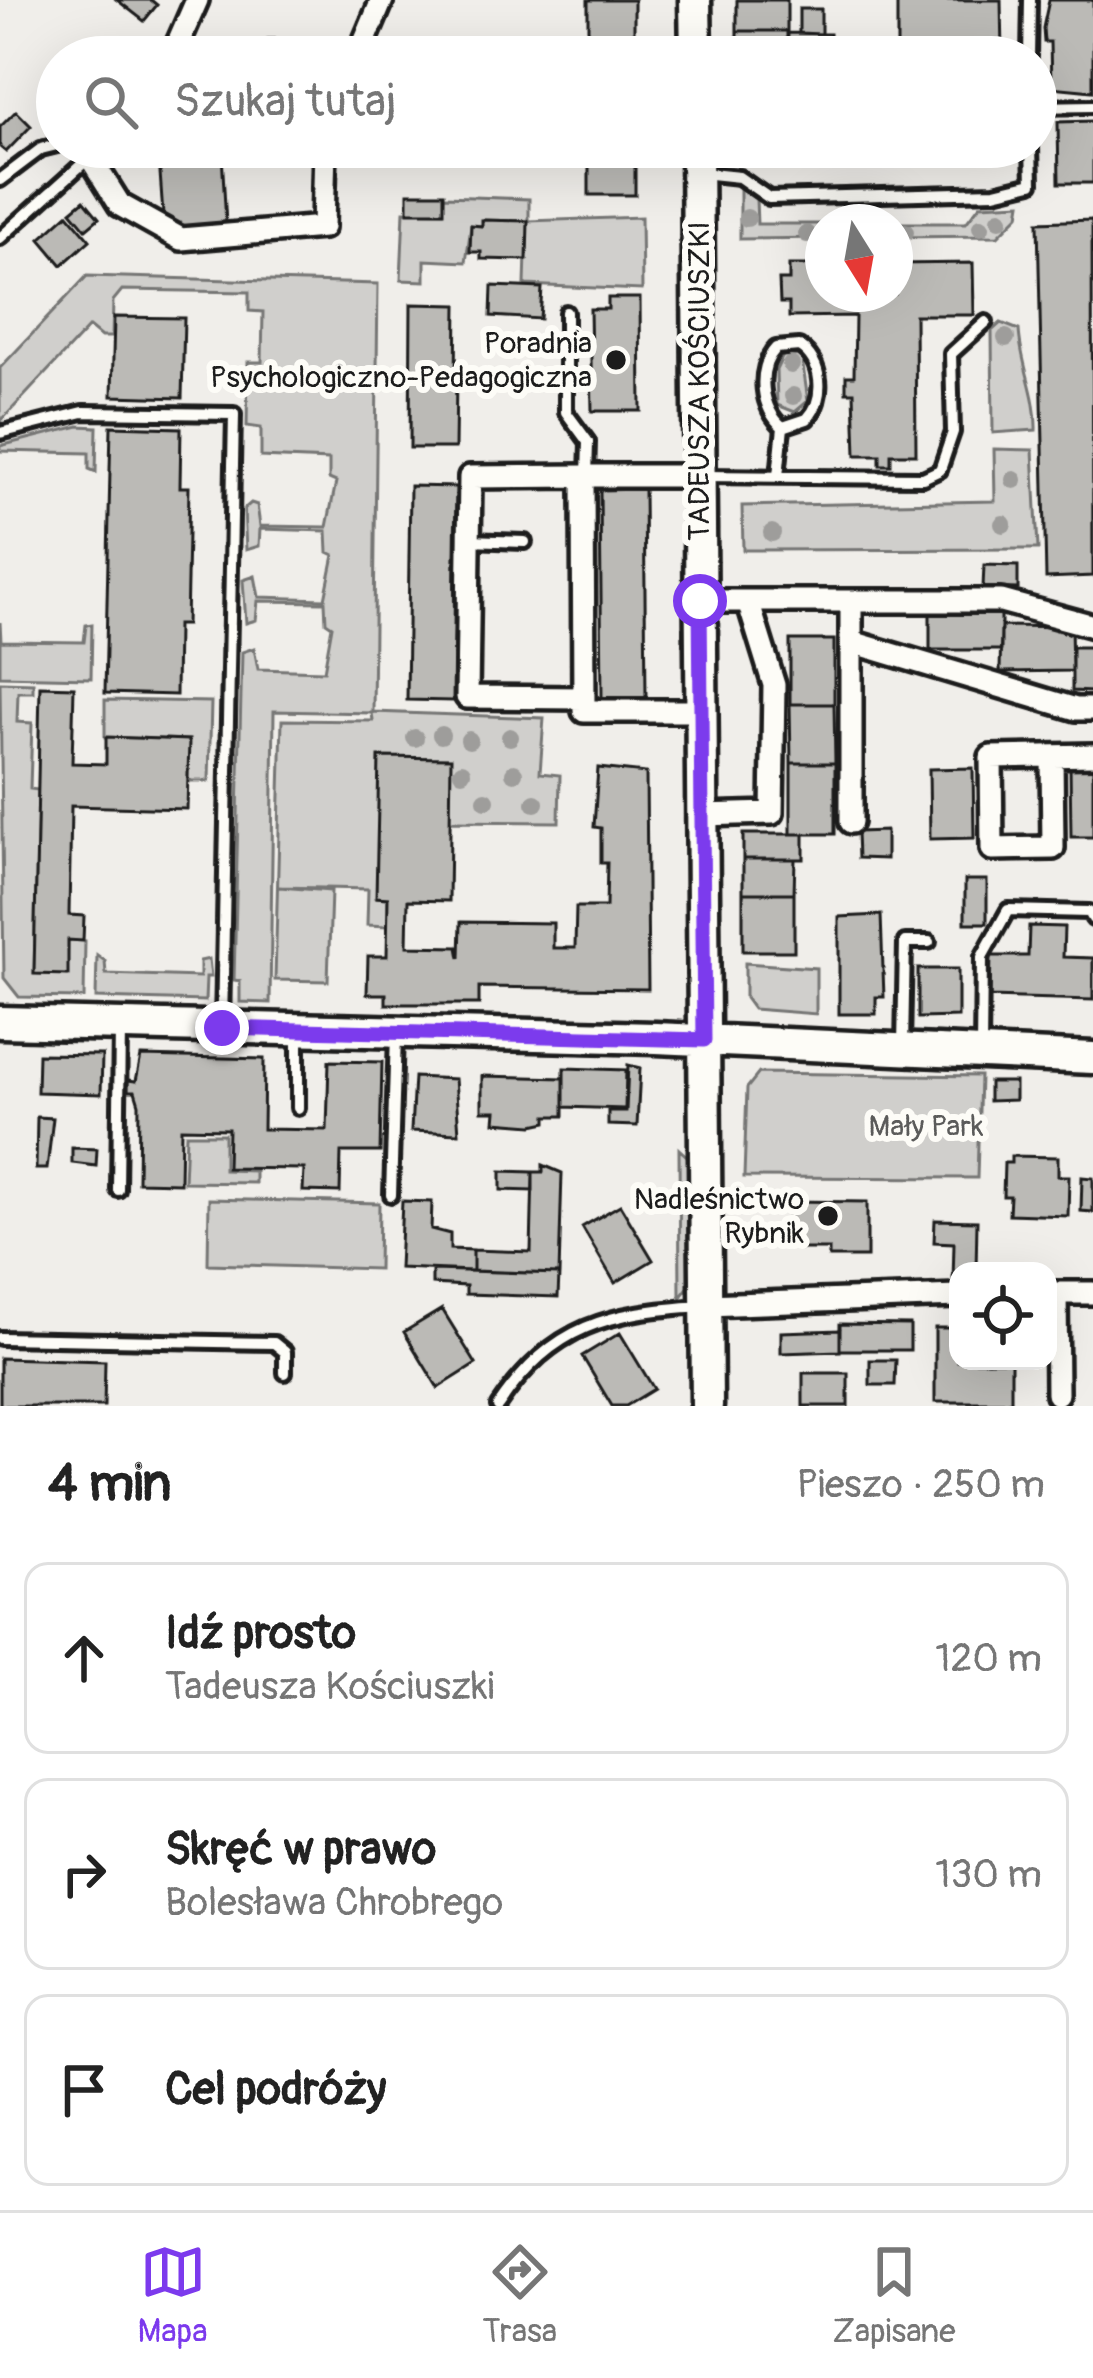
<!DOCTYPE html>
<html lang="pl">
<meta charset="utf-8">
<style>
:root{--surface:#fff;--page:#f6f6f6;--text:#222;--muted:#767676;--line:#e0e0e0;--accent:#7c3aed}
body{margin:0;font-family:Pangolin,sans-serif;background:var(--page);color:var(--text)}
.controls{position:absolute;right:36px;bottom:36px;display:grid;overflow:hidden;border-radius:24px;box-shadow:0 12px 48px #0002}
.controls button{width:108px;height:108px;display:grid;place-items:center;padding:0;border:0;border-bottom:3px solid var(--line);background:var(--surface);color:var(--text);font:60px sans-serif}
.compass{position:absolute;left:805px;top:204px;width:108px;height:108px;border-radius:50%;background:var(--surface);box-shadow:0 12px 48px #0002;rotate:169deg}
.stop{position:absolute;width:36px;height:36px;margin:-27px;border:9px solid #7c3aed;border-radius:50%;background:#fff}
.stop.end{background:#7c3aed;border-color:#fff;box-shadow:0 3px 12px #0008}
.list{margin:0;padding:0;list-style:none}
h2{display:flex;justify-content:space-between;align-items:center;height:156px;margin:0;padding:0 48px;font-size:51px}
h2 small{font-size:39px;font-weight:400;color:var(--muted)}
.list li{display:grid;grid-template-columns:78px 1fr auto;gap:36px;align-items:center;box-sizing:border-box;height:192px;margin:0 24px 24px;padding:0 24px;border:3px solid var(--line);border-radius:24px}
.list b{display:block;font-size:45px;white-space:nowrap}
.list p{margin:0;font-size:39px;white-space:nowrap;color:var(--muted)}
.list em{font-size:39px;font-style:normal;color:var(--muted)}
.icon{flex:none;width:66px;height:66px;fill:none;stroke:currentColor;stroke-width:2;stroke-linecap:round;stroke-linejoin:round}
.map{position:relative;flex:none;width:1093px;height:1406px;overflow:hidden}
.search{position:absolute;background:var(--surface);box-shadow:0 12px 48px #0002;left:36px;right:36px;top:36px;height:132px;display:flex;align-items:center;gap:30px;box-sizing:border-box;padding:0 42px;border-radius:66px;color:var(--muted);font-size:45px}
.sheet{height:804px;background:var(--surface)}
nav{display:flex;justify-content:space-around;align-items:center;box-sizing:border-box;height:168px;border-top:3px solid var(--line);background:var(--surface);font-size:33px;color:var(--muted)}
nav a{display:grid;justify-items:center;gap:6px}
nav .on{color:var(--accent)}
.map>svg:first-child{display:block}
</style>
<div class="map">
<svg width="1093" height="1406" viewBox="0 0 1093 1406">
<rect width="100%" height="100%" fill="#f0eeea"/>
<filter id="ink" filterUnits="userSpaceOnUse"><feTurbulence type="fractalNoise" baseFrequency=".00833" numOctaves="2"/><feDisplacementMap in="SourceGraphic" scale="24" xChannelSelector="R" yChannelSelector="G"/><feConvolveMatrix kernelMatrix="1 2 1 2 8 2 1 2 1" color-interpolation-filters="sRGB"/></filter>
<g filter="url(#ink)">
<path fill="#d0cfcc" stroke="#767674" stroke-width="3" d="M740,188l16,11 1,25h66v14l-83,1z
M444,196l85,3v22l112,-4 1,73 -117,-5 2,-64 -44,-1 -1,6h-11l-5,36 -41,-2v21l-24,-1 3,-69 39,1z
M1021,203l-2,12 -21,21 -103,1v-14h71l14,-18z
M87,276l291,8 -5,428 171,6 -4,55 20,2 -1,47 -109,-1 -74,76 12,1v28l-21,-1 1,-36 -89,-2 52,4 -3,90 -53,-1 7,-260 91,1 -1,-8 -98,-2 -4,292 -30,-1v-21l-6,-1 8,-328 12,-4 4,21 66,2 8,-45 -6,-4 -1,-20 -67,-1 -2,19 -10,3 -3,-43 12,-4 4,21 66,2 9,-44 -6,-3 -1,-21 -67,-2 -1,17 -13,4 -2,-41 7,-6 6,2 3,21 67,1 9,-45 -7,-3v-19l-68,-3v-29l-14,-2 1,-64h14l1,-50 -14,-1v-19l-127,-2 -9,11 -1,36h-11l-12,-10 -89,95v-54z
M1001,323l18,7c2,36 18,64 17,100l-43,3 -1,-102z
M785,351l16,1 7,49 -13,11 -18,-7 -1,-35z
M79,426l18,1 -1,45 -7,-3v-16l-89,-2v-5z
M994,449l39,1 5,99 -295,1 -1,-44 253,-5z
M0,622l1,19 83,1 2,-17 6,-1 -1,54 -91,-2z
M0,682l33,1v9h-15l-1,30 15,1 -2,66 8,1 -4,183 33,2 1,-35 17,1 -1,57 -65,-1 -15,-19z
M105,700l106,2 -2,79h-21v-41l-83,-3z
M97,955l8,6 1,13 94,3v-16l9,-2 2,18h-5l-1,24 -109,-3z
M745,963l71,5v46l-63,-5 -8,-11z
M759,1073l221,3 -3,102 -233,-1 3,-89z
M186,1134h38v36l31,1v12l-71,-1z
M679,1149l11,10v126l-10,13z
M209,1199l170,4 -1,66 -170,-5z"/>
<path fill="#bbbab6" stroke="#1c1c1c" stroke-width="3" d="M117,0h34l6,5 -13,16z
M588,0h46v57h-46z
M737,0h50v31h-50z
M897,0h104l1,56 -105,1z
M1049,0h44v91l-42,-4 -1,-45h-6l-1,-14z
M799,9h22v25l-22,-1z
M737,31h50v26h-50z
M788,33l42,1v23h-43z
M268,39h19v18h-61v-12l42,-1z
M16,111l15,15 -25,26 -6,-5v-20z
M1093,121v62h-34l-1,-61z
M589,147h46v48h-46z
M201,154h21l4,70 -62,5 -5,-71h43z
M408,193h36v19h-36z
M84,200l15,18 -13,11 -15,-18z
M68,214l22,26 -28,25 -22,-26z
M482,220l46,1 -1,39 -46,-1v-7h-11l1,-27 11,1z
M1092,220l1,356 -47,2 -8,-356z
M973,263l1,52h-59l1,139h-25v11h-11v-10h-24l-2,-63h-8v-16h8l1,-60 -66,1v-14h-9l-1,-23h10v-15h34v29h72v-30z
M492,286l50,2 -2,31 -49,-3z
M608,298h32l1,113h-49l-2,-102h18z
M411,304l46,1 -2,143h-45z
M114,317l70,1 -2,80 -70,-2z
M111,426l70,2 -1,59h9l-3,138h-9l-1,70 -71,-2z
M410,486l46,1 -3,214 -46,-1z
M644,489l2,209h-44l-2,-208z
M984,565l34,1v23l-35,-1z
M930,605h71v45h-71z
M1001,626l70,1 1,44 -72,1z
M790,640h44v64h-44z
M1072,647h21v45l-21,-1z
M40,686l34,1 -2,76 34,1v-27l83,3 -2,69 -116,-3 -2,109 15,1 -1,25 -15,-1v35l-34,-1z
M790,704h44l1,59h-44z
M379,757l72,1 -2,143 -41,-1 -1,46 51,1 2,11 1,-36 92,1v25h22l1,-41h30l1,-44h-6v-35l-7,-1 4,-59 48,5 2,216 -169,-2v17h-93v-10h-19l1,-38h19l1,-58 -12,-1z
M791,763h44v71h-44z
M1070,764h23v73h-22z
M973,768l1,70 -44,1 -1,-70z
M886,831v28l-28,-1 -1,-26z
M743,834h61v25h-61z
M743,859h52l-1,34h-51z
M965,880h22v43h-22z
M743,893h51v58h-51z
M881,915l3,82h-8v17h-37v-97z
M1029,926l35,1 -1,30 30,1v42l-103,-3 1,-41h37z
M918,969h40v48l-40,1z
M38,1054l64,1 -1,39 -64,-2z
M141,1056l123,3 -1,70 64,1 2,-69 53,1 -2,90h-39l-1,40 -37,-1 1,-22 -77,-1 1,-39 -47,-1 -1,55 -42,-1 1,-78 -4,-13h-7v-11l8,1z
M628,1065l12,3 -3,58 -29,-1v-14h18z
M564,1068l62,2 -1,39 -61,-2z
M482,1076l82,2v38h-17v6l-14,3 -38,-3 1,-11h-14z
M414,1077l41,2 4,54 -48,-2z
M989,1082h26v18l-26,1z
M37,1117l16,1 -6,51h-11z
M72,1148l25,1 -1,17 -24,-3z
M1011,1156l47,1v19h11l-1,40 -59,-2 1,-18h-7l1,-33h7z
M543,1165l19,8 -3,101 -86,-3v-21l58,2 2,-80h10z
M501,1171l32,1v19l-32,-1z
M1082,1177l11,1v34l-12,-1z
M402,1201l30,1 -1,27 19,5v15l23,1v21l-74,-3z
M789,1201l78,1v55h-38v-8h-33v-19h-7z
M620,1205l33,55 -38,23 -33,-56z
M935,1220l42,1 -1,50h-18v11h-5l1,-39 -20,-1z
M432,1270l127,4 -1,23 -92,-3v-8l-34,-2z
M442,1309l34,55 -38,24 -34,-56z
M840,1324l70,1v25h-70z
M935,1328h23v33h53v41h-76z
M840,1330v21l-59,2v-21z
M620,1333l34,56 -28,17h-14l-30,-50z
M0,1358l105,3 -1,45h-104z
M870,1360h26l-1,25h-25z
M803,1373h45v33h-45z"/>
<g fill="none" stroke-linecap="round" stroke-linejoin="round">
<defs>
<path id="lane" d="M1029,57l1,-57
M1036,107l57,-1
M701,173l38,4 30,21 226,-6 37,-9 -1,-36
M0,180l41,-31 16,-4
M0,238l90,-81 -13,-10
M566,312v100l22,30 -1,34
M0,433l83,-21 151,2 -12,612
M703,476l220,2 17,-8 13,-38 -2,-78 35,-32
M778,476l5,-49c-22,-17 -27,-58 -7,-79l23,-2c24,15 27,53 8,73l-24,8
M470,540l55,2
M903,1047l2,-105h24
M981,1052l1,-95 26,-47 81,2 4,7
M298,1108v-75
M118,1190l2,-162
M391,1195l5,-161
M0,1338l274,5 11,9v21
M498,1406c55,-82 111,-94 205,-100"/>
<path id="street" d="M172,57l25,-57
M358,57l24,-57
M99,147l-9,10 30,48 61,34 142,-12 2,-80
M583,476l-113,1 -3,220 117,1
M700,476h-117l1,235h118
M700,601h301l92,25
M851,601v221
M852,642l224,67h17
M1052,756l1,92 -61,1 -1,-92 102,-2
M702,815l70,-2 2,-128 -26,-84
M1048,1293h45
M1056,1293l1,101
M706,1305l252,-9"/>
<path id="secondary" d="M695,0l1,57
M697,147l10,1259
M0,1022l656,16 437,20"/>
</defs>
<use href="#lane" stroke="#1c1c1c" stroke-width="20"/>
<use href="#street" stroke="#1c1c1c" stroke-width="30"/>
<use href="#secondary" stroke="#1c1c1c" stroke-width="39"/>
<use href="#lane" stroke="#fdfcf7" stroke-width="10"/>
<use href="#street" stroke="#fdfcf7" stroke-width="21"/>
<use href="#secondary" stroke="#fdfcf7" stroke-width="30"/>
</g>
<g fill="#9e9d9b">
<circle cx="747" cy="218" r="9"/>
<circle cx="1000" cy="219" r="9"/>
<circle cx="981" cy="227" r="9"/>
<circle cx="905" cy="232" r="9"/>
<circle cx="807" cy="234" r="9"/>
<circle cx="1006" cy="338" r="9"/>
<circle cx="791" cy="365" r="9"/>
<circle cx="793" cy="396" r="9"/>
<circle cx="1014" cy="480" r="9"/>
<circle cx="1003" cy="524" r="9"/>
<circle cx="772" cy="533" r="9"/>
<circle cx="441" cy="735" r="9"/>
<circle cx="510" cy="737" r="9"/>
<circle cx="415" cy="738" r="9"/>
<circle cx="469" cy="740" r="9"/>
<circle cx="462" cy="772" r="9"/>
<circle cx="514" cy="773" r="9"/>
<circle cx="486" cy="800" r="9"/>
<circle cx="535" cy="803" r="9"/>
</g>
</g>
<g fill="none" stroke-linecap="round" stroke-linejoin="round" filter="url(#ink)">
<path stroke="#7c3aed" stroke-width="15" d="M222,1028l482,12 -4,-439"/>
</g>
<g fill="#1c1c1c" stroke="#fdfcf7" stroke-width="4.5">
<circle cx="616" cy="360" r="12"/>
<circle cx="828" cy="1216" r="12"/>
</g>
<g text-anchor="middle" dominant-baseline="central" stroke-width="12" stroke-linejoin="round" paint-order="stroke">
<g font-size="30" fill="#1c1c1c" stroke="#fdfcf7" text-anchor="end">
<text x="592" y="343">Poradnia<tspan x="592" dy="34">Psychologiczno-Pedagogiczna</tspan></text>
<text x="804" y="1199">Nadleśnictwo<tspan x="804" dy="34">Rybnik</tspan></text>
</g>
<g font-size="30" fill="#1c1c1c" stroke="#fdfcf7">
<text transform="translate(699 381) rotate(-90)">TADEUSZA KOŚCIUSZKI</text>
</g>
<g font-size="30" fill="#5b5b5a" stroke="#fdfcf7">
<text x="926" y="1126">Mały Park</text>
</g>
</g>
</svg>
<div class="controls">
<button><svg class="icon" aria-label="locate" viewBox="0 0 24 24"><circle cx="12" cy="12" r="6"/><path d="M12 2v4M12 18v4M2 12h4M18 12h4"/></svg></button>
</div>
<svg class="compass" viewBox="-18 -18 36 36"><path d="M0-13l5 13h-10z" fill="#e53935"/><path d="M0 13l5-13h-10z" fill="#767676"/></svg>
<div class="stop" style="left:700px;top:601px"></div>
<div class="stop end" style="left:222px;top:1028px"></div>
<div class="search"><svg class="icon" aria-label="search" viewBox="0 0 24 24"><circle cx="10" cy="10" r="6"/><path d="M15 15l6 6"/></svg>Szukaj tutaj</div>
</div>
<section class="sheet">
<h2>4 min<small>Pieszo · 250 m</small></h2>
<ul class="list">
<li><svg class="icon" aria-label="ahead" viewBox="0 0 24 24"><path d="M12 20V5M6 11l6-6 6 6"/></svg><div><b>Idź prosto</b><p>Tadeusza Kościuszki</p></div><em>120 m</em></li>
<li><svg class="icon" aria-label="right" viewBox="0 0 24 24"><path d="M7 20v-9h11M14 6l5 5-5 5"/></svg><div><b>Skręć w prawo</b><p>Bolesława Chrobrego</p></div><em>130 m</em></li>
<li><svg class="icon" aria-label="arrive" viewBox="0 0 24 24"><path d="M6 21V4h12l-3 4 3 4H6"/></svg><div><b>Cel podróży</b></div></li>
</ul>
</section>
<nav>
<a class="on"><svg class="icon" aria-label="map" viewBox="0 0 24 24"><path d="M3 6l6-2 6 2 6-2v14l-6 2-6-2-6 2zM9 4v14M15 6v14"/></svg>Mapa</a>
<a><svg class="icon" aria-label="directions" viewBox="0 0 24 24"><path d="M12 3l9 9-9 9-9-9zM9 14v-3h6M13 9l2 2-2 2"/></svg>Trasa</a>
<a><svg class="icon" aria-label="saved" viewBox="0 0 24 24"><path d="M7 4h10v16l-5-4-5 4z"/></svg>Zapisane</a>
</nav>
